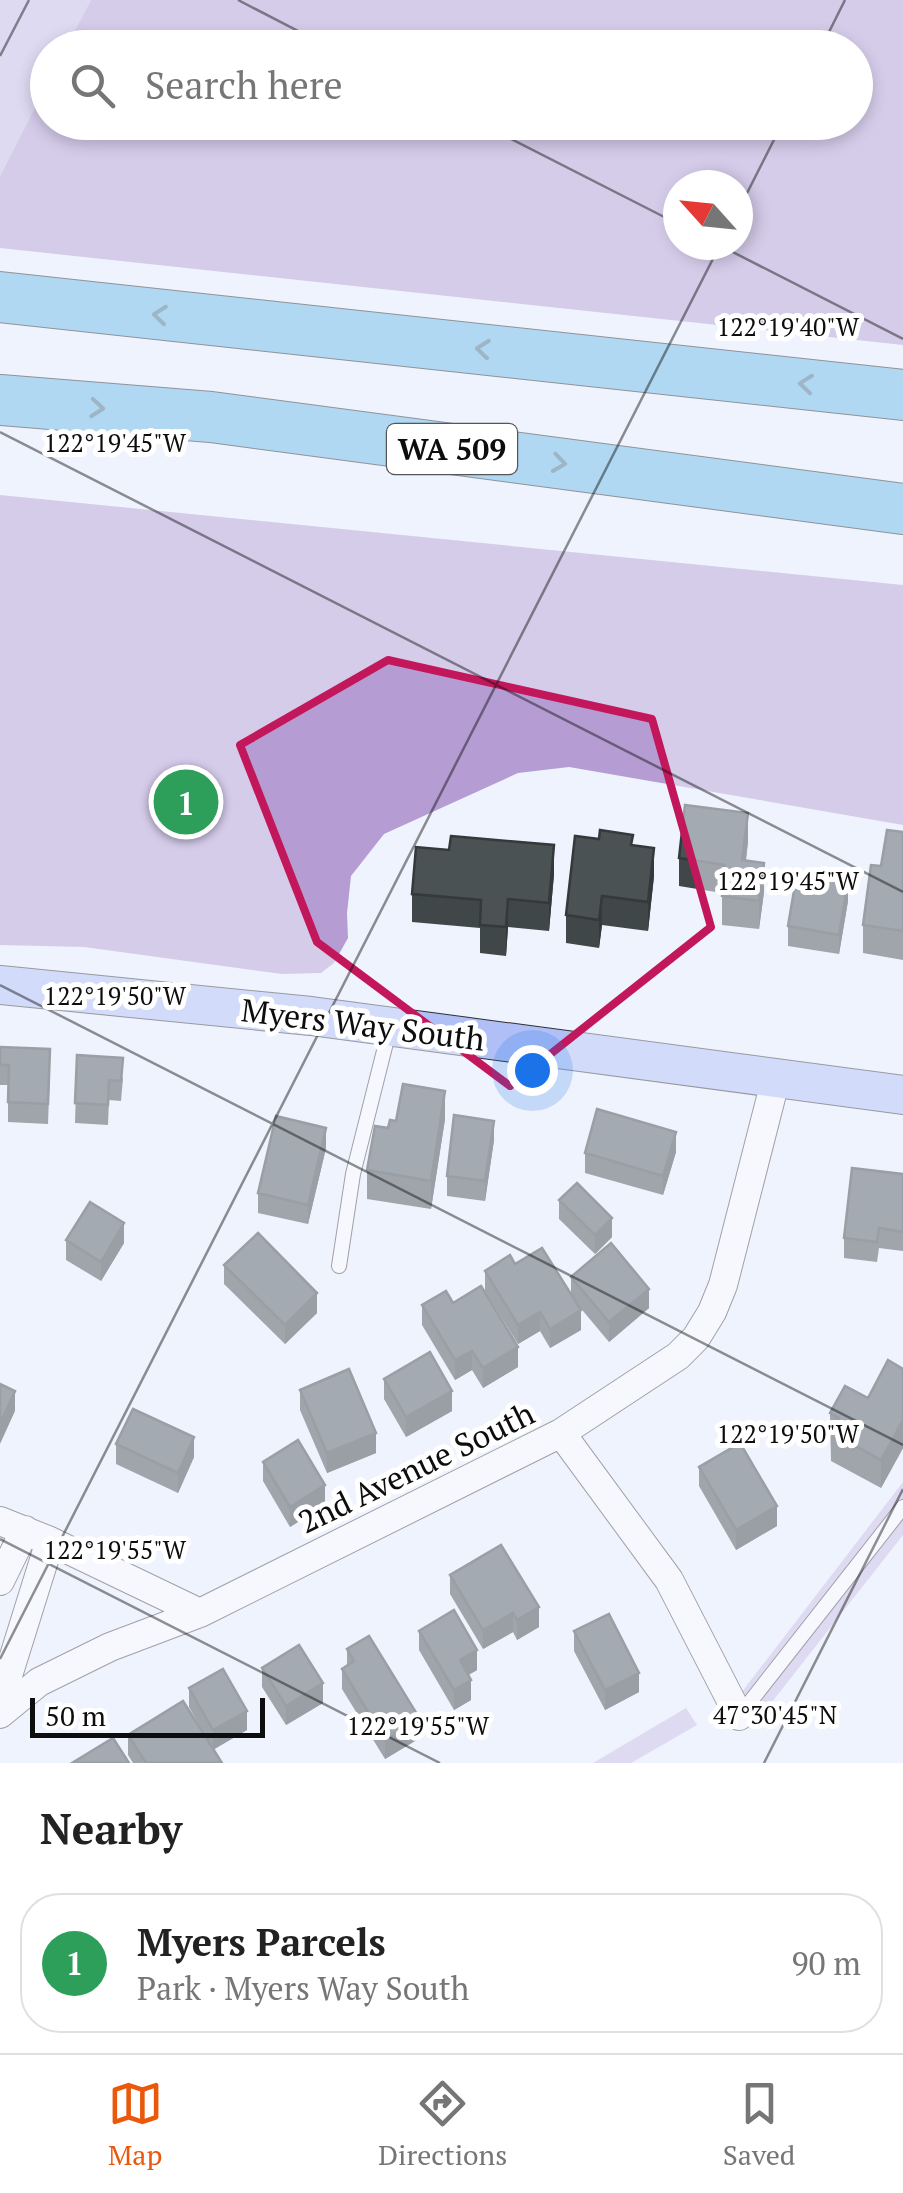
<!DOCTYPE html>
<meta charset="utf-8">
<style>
:root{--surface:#fff;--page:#f6f6f6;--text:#222;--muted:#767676;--line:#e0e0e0;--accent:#ea580c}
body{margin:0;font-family:"PT Serif",serif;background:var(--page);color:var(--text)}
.compass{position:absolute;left:663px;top:170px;width:90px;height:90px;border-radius:50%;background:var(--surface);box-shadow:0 5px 15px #0003;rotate:297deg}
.scale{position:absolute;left:30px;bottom:25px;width:235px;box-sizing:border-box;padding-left:10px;border:5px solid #0d0d0d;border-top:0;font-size:28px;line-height:35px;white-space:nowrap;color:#0d0d0d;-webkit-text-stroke:8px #fff;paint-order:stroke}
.you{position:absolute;left:532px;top:1070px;width:35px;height:35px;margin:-25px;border:8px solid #fff;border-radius:50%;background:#1a73e8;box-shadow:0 0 0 15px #1a73e833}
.badge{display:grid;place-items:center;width:65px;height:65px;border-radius:50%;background:var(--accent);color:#fff;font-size:32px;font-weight:700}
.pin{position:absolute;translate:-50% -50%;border:5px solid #fff;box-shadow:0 2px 10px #0006}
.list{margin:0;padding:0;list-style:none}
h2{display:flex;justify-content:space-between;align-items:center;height:130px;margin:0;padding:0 40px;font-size:42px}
h2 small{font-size:32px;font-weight:400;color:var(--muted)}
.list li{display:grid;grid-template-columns:65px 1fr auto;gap:30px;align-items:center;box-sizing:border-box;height:140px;margin:0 20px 20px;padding:0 20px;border:2px solid var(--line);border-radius:40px}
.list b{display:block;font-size:38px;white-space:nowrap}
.list p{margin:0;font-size:32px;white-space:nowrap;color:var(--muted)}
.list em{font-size:32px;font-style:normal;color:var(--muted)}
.icon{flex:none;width:55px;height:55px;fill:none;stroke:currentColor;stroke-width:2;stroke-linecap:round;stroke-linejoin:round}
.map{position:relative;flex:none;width:903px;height:1763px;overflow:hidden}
.search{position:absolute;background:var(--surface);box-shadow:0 5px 15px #0003;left:30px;right:30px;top:30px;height:110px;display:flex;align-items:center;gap:25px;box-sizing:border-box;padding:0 35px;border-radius:55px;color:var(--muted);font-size:38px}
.sheet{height:290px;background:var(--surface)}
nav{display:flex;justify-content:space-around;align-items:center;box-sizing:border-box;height:140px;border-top:2px solid var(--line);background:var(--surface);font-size:28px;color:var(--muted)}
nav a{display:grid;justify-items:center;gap:5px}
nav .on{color:var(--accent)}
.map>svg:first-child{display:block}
</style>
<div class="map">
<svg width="903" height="1763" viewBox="0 0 903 1763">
<rect width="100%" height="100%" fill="#eff3fd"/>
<path fill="#cbbce4" d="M0,0h91l-25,47 -18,1 -1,36 -47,92z
M903,1482v53l-135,172 -27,-14z
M686,1708l11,17 -66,38h-38z"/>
<path fill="#b59dd3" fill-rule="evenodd" d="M91,0h812v345l-903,-97v-72l47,-92 1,38h808v-74l-790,-1zM678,185h60v60h-60z
M0,495l903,90v240l-334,-58 -51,6 -134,61 -33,42 -4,37 1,25 -14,25 -13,10 -39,1 -198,-27 -84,-2z"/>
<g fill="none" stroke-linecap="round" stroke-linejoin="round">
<defs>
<path id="lane" d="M339,1266l14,-92 37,-147
M739,1716l164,-209"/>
<path id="street" d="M561,1433l108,147 70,136
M0,1521l50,20 150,72 361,-180 117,-77 18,-18 16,-26 11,-27 53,-207
M0,1581l25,-51
M0,1701l50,-160
M0,1714l39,-32 71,-35 90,-34"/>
<path id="secondary" d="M0,985l311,31 592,79"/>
<path id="highway" d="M0,297l903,98
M0,400l211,17 692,92"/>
</defs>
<use href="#lane" stroke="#404040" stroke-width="16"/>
<use href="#street" stroke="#404040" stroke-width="30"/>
<use href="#secondary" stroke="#2f2f2f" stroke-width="40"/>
<use href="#highway" stroke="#1e1e1e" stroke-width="52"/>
<use href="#lane" stroke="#fff" stroke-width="14"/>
<use href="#street" stroke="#fff" stroke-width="28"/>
<use href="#secondary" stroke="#b0c0f7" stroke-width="38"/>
<use href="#highway" stroke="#65b8e5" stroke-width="50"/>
</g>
<path fill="#404748" d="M903,832v128l-40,-7v-28l18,-59z
M748,841l-2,20 18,31 -5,37 -37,-4v-32l-43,-7v-28z
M633,845l21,31 -6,55 -46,-6 -3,23 -33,-5v-28z
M554,874l-5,57 -41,-4 -2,29 -26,-3v-25l-68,-6v-28z
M848,901l-9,53 -51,-8v-20z
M0,1047l50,22 -2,55 -40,-2v-37h-8z
M77,1055l46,23 -2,23 -12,-1 -1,25 -33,-2z
M445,1119l-14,90 -64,-10v-29l21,-42 8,-7z
M494,1140l-9,61 -38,-5v-20z
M326,1148l-18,76 -50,-11v-20z
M676,1152l-13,43 -78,-22v-20z
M903,1174v77l-24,-3 -2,14 -33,-4v-20z
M559,1200l53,37 -17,17 -36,-35z
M66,1240l58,3 -23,38 -35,-21z
M515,1264l56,30v-17l78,31 -40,34 -31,-37 3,25 -31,18 -10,-17 -22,13 -33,-53v-20z
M224,1265l93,48 -32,31 -61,-60z
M453,1303l65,64 -35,21 -11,-18 -17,10 -33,-55v-20z
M903,1369v79l-22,40 -50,-27 -1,-48 38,-15z
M384,1379l68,32 -46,26 -22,-38z
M300,1390l76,63 -49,20 -27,-63z
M116,1444l78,13 -16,36 -62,-29z
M263,1462l62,43 -35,22 -27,-46z
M699,1467l78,59 -41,24 -37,-64z
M450,1575l89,52 -22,13 -4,-8 -30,17 -33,-55z
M419,1631l58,39 -9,5 3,25 -17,10 -35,-60z
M574,1631l65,61 -34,18 -31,-59z
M347,1649l73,89 -35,21 -43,-70v-20l5,-3z
M262,1668l61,35 -37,22 -24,-38z
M189,1688l58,42 -34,19 9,14h-89l-5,-8v-20l80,6 -19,-34z"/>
<path fill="#34393b" d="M748,813v28l-6,48v-29z
M554,845v29l-5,57v-28z
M654,848v28l-6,55v-29z
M764,863v29l-5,37v-28z
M848,881v20l-9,53v-19z
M602,896v29l-3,23v-28z
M508,899v28l-2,29v-29z
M445,1091v28l-14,90v-28z
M494,1121v19l-9,61v-20z
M326,1128v20l-18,76v-19z
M676,1132v20l-13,43v-19z
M612,1218v19l-17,17v-19z
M124,1223v20l-23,38v-19z
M649,1289v19l-40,34v-20z
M317,1293v20l-32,31v-19z
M581,1310v20l-31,18v-19z
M540,1312v19l-22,13v-19z
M518,1347v20l-35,21v-20z
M472,1351v19l-17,10v-20z
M15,1391v20l-15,33v-20z
M452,1391v20l-46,26v-20z
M903,1420v28l-22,40v-28z
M376,1433v20l-49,20v-20z
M194,1437v20l-16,36v-20z
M325,1485v20l-35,22v-20z
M777,1506v20l-41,24v-20z
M539,1607v20l-22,13v-20z
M513,1613v19l-30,17v-19z
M477,1650v20l-17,10v-20z
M639,1673v19l-34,18v-20z
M471,1680v20l-17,10v-20z
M323,1683v20l-37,22v-19z
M247,1711v19l-34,20v-20z
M420,1719v19l-35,21v-19z"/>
<path fill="#4a5254" stroke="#34393b" stroke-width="2.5" d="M685,805l63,8 -6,47 22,3 -5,38 -37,-5 3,-31 -46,-7z
M600,830l33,5 -2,10 23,3 -6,54 -46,-6 -3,24 -33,-5 9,-79 24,3z
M887,830l16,2v99l-40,-6 8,-60 10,1z
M451,836l103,9 -5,58 -41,-4 -2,28 -26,-2 1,-25 -69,-6 4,-47 33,3z
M797,873l51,8 -9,54 -51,-9z
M0,1047l50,2 -2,55 -40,-2 1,-37h-9z
M77,1055l46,3 -2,23 -12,-1 -1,25 -33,-2z
M403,1084l42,7 -14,90 -64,-11 8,-44 13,2 2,-8 6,1z
M597,1109l79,23 -13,44 -78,-23z
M454,1115l40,6 -9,60 -38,-5z
M276,1116l50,12 -18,77 -50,-12z
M852,1168l51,6v58l-24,-4 -2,14 -33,-4z
M577,1183l35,35 -17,17 -36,-35z
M90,1202l34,21 -23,39 -35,-22z
M258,1233l59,60 -32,32 -61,-60z
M611,1243l38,46 -40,33 -38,-45z
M542,1248l39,62 -31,19 -10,-17 -22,13 -33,-54 25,-16 5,9z
M481,1286l37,61 -35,21 -11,-17 -17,9 -33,-55 24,-14 7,12z
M430,1352l22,39 -46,26 -22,-38z
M888,1360l15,9v51l-22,40 -50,-28 8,-14 -9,-5 15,-27 23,12z
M349,1369l27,64 -49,20 -27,-63z
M0,1384l15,7 -15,33z
M133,1409l61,28 -16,36 -62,-29z
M298,1440l27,45 -35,22 -27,-45z
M740,1443l37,63 -41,24 -37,-63z
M501,1545l38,62 -22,13 -4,-7 -30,17 -33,-55z
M454,1610l23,40 -17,10 11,20 -17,10 -35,-59z
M609,1614l30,59 -34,17 -31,-59z
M369,1636l51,83 -35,21 -43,-71 12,-8 -7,-12z
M299,1645l24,38 -37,23 -24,-38z
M223,1669l24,42 -34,19 -24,-42z
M183,1701l39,62h-76l-18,-28z
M113,1738l16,25h-57z"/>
<defs><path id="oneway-chevron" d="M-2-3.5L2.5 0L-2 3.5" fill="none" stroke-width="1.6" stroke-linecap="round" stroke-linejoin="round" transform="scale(2.5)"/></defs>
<g stroke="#3d6b84">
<use href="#oneway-chevron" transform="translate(160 315) rotate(-174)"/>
<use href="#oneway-chevron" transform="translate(483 349) rotate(-174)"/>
<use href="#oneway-chevron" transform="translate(806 384) rotate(-174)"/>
<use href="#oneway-chevron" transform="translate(97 408) rotate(5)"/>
<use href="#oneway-chevron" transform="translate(559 463) rotate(8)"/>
</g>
<path d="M0 0H903V1763H0ZM388,660l264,59 59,208 -201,159 -193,-144 -77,-197z" fill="#eff3fd" fill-opacity=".55" fill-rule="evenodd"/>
<path fill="none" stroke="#c2185b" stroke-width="8" stroke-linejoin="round" d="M388,660l264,59 59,208 -201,159 -193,-144 -77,-197z"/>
<path fill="none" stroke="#0d0d0d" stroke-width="2.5" stroke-opacity="0.45" d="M238,0l93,48M821,48l24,-48M0,56l29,-56M478,122l200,102M738,211l45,-89M719,245l184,94M0,432l903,460M0,985l903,460M0,1539l440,224M0,1659l720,-1414M764,1763l139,-274"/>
<g text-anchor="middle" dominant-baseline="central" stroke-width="10" stroke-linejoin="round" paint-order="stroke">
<rect fill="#fff" stroke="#565656" stroke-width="2.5" x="387" y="424" width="130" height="50" rx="8"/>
<g font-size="30" font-weight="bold" fill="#0d0d0d">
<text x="452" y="449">WA 509</text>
</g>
<g font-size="32" fill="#0d0d0d" stroke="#fff">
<text transform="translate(363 1024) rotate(7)">Myers Way South</text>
<text transform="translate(416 1467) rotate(-26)">2nd Avenue South</text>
</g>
</g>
<g font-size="25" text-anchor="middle" fill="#0d0d0d" stroke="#fff" stroke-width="10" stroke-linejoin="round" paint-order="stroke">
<text x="788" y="336">122°19'40"W</text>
<text x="115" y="452">122°19'45"W</text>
<text x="788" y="890">122°19'45"W</text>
<text x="115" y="1005">122°19'50"W</text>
<text x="788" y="1443">122°19'50"W</text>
<text x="115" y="1559">122°19'55"W</text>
<text x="775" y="1724">47°30'45"N</text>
<text x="418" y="1735">122°19'55"W</text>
</g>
</svg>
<svg class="compass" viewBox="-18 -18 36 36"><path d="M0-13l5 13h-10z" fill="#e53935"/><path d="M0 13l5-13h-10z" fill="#767676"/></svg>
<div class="scale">50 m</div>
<div class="you"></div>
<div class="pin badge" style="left:186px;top:802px;background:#2e9e5b">1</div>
<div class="search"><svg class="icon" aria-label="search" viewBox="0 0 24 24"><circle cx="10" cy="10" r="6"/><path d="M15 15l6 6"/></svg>Search here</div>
</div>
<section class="sheet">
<h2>Nearby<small></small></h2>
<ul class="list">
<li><span class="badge" style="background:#2e9e5b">1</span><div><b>Myers Parcels</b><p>Park · Myers Way South</p></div><em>90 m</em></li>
</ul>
</section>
<nav>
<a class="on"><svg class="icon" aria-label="map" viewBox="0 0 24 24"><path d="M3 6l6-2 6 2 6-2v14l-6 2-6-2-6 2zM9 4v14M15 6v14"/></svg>Map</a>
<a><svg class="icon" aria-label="directions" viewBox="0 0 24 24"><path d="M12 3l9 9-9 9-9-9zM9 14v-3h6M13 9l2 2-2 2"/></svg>Directions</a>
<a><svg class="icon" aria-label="saved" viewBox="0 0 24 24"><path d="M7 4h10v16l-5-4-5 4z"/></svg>Saved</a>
</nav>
